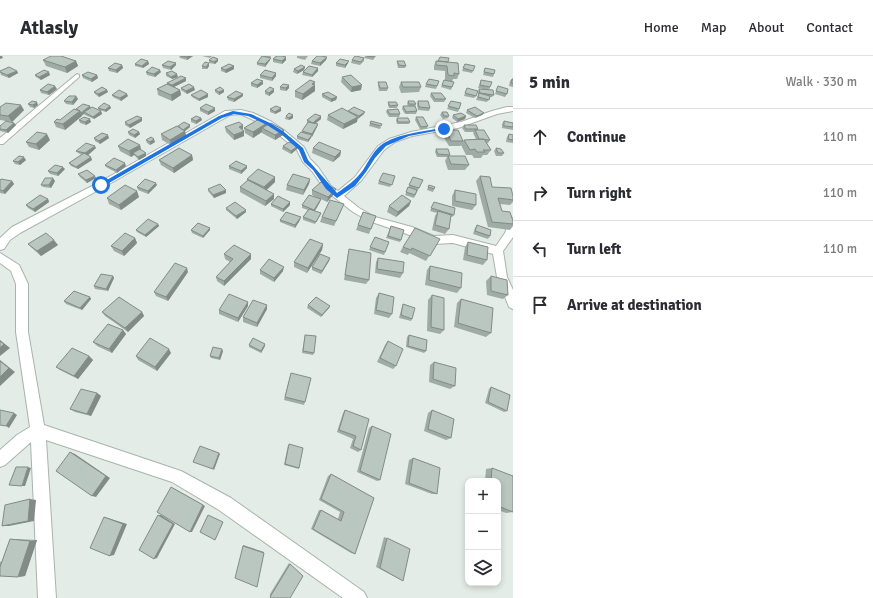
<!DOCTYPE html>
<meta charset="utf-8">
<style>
:root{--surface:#fff;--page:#f7f7f7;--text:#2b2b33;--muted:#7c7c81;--line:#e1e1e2}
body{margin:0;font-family:Signika,sans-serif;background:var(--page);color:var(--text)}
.controls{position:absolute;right:12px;bottom:12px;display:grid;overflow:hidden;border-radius:8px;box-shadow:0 2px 6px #0003}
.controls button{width:36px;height:36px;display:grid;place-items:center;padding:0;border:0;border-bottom:1px solid var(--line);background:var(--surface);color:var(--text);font:20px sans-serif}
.stop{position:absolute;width:12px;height:12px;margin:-9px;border:3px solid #1a73e8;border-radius:50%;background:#fff}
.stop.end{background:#1a73e8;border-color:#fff;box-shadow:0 1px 4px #0008}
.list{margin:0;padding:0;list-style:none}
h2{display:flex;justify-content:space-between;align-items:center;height:52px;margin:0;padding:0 16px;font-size:17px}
h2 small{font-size:13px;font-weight:400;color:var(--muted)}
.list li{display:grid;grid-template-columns:26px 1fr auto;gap:12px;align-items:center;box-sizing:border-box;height:56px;padding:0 16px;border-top:1px solid var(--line)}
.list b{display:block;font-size:15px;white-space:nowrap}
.list em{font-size:13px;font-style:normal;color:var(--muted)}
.icon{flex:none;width:22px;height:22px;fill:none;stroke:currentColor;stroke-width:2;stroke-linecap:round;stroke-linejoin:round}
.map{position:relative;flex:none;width:513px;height:542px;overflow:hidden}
header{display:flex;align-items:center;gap:24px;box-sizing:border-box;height:56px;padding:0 20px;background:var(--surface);border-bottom:1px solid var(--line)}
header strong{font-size:19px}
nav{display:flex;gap:22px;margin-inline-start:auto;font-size:14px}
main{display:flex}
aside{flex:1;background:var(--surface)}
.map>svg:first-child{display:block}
</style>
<header>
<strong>Atlasly</strong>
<nav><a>Home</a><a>Map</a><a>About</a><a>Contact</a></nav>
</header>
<main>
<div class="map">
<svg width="513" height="542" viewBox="0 0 513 542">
<rect width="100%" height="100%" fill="#e4ece7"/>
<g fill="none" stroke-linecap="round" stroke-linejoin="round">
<defs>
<path id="minor" d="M77,18l2,1v2l-76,67h-3v-6z
M507,51h6v4l-16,3 -39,14 -46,8 -17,6 -11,8 -23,31 -17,15 15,12 16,9 37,10 22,9 19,-1 43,11 9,-13 5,-14 3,-1v19l-10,14 4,26 6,13v19l-4,-2 -12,-30 -4,-23 -40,-11 -20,1 -29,-11 -35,-12 -16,-9 -28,-22 -13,-19 -9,-9 -6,-12 -18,-15 -13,-9 -19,-9 -7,-3 -10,1 -126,72 -84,46 -10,7 -6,9 -4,1v-12l12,-11 86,-44 127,-72 16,-1 12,3 19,9 13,9 19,16 6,12 8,8 13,19 7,5 17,-14 23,-31 11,-7 22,-7 50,-10 31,-11z
M0,197l19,12 9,19v48l16,93 137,46 50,27 133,94 3,6h-24l-124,-88 -47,-28 -126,-42 10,158h-18l-7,-156 -26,23 -5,2v-17l17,-15 13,-8 -14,-95v-48l-5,-13 -11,-8z"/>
</defs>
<use href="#minor" stroke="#a7b4ad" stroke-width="2"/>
<use href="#minor" fill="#fff" fill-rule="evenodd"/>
</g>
<path fill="#9faba5" d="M179,0h14l-6,4 -7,-2z
M202,0h10l-2,2z
M263,0h8l-1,2v2l-5,7 -8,-2v-2z
M276,0h10l-1,1h1v3l-4,4 -9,-2v-3z
M297,0h11l-3,4 -8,-2z
M365,0h11l-3,4 -9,-2v3l-4,4 -9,-2 1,-3 12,-2z
M327,1l-1,3 -6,6 -9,-2 1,-3z
M43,4l33,1 2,5 -11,7 -21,-7z
M209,4l9,1 -3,3 -6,-1z
M148,5l1,3 -6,4 -8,-2v-2z
M397,5l9,5 -1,2h-7l-1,-5z
M436,5l12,1 11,12 -2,5h-4l-1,3h2l-3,8 -10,-3 3,-7h1v-9l-11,-1v-4z
M336,7h12l-3,5 -9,-2z
M465,8l10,2 -3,7 -10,-2z
M122,9l1,3 -6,5 -8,-2 -1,-3z
M162,9h14l-5,5 -8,-2z
M202,10h7l-2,3h-5z
M234,10v3l-8,4 -5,-2v-3z
M305,11l-1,3 -7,4 -4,-2 1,-3z
M318,12v3l-6,6 -10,-2 1,-3z
M485,12l9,6 -1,3 -10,-2z
M0,15h17l1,2 -9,5 -8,-3z
M146,16h15l-6,5 -8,-2z
M166,17l12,4 -6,2 -6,-3z
M276,17v3l-4,5 -12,-3v-3z
M35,19h15l-9,5 -5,-3z
M82,19h15l1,3 -6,4 -9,-4z
M342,21l19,13 -10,2 -10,-10z
M186,22v3l-12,6 6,3 1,5 -9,6 -14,-6 -1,-6 10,-5v-1z
M512,23h1v8l-4,-1 1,-5z
M481,24l9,7 -1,3 5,5 -2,2h-2l-3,5 -11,-2 2,-5v-3l1,-3 9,1 -10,-2z
M439,25l-3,8 -11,-2 1,-3z
M315,26l-1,3h1v6l-13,9 -7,-3v-6z
M378,26l10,6 -1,3h-8l-1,-6z
M401,26l20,5 -2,5 -18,1 -2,-6z
M251,27l12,1 -6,4 -6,-2z
M498,30l9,8 -2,3 -10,-3z
M280,31l9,1 -3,3 -6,-1z
M181,32l14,2 -8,4 -6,-4z
M467,32l9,8 -2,2 -10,-2z
M57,33l-8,6 -8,-2 -1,-3z
M107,34l1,2 -9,5 -4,-3 -1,-2z
M215,34l9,2 -5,3 -4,-3z
M265,35l9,1 -5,4 -4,-2z
M431,37l15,6 -2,3h-10l-4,-6z
M322,38l15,3 -1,3 -5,2 -9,-5z
M112,39l16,1 -7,5 -8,-4z
M191,39l17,2 -9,4 -7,-4z
M76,40l2,3 -5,6 -7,-1 -2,-3z
M243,40l-9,6 -6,-2 -1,-3z
M408,45l8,3 -1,3 2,4 -1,3h-11l-3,-5 1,-3h5l-1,-2z
M418,45l12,7 -1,3 -11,-1 -1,-6z
M451,45l10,2 -3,9 -11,-3z
M388,46l10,3 -1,3h-8l-1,-3z
M28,48l10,1 -4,3 -4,-1z
M110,50l1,2 -5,4 -7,-2 2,1 1,3 -8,5 -9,-4 -1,-1 -19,16 -9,-3 -2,-5 6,-2 16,-11 15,-1 8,2 -1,-2z
M0,51l24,3 -12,12 -12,-2z
M200,52l15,3 -7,4 -8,-4z
M270,53l11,2 -6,3 -5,-2z
M387,54l13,4 -1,3h-10l-3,-5z
M467,54l17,3 -2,2 -7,3 -9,-5z
M348,55l16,3 -7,5v3l-14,7 -16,-9 1,-5z
M442,56l7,4 -1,2 -5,1 -3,-4z
M293,59v3l-4,2 -4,-1 1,-3z
M453,59l13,1 -1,3 -8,3 -5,-4z
M416,61l12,9 -2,3h-6l-5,-9z
M201,62l1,2 -6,4 -5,-2v-3z
M397,62l13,4 -1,2h-12l-1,-3z
M321,63l-6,5h3l-1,3 -9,15 -11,-3v-3l5,-4 6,-9h-1v-3z
M79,64l12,2 -5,3 -6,-2z
M142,65l-12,7 -5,-3v-3z
M371,65l10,6 -1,2 -11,-3z
M504,65l9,2v7l-11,-2v-4z
M14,67l2,2 -8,8 -8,-2v-5z
M190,69v2l-5,4 1,5 -15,9 -9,-5 -1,-6 17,-8z
M267,69l17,5 -1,5 -8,5 -13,-7v-1l-9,6 -8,-5 -1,-5z
M464,69l14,4v1l12,10 -2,3h-2l5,7 -4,5h-4l-2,3h-7l-2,-3h-6l-5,-10 -1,1h-11l-6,-10 3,-6 17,11 1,-1 12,-1 -3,-6 1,-1h-9l-3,-4z
M225,71l18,3 1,6 -10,4 -8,-8z
M128,76h11l1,2 -5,4 -6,-3z
M509,78l4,1v8l-7,-1 1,-5z
M94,82h15l-9,6 -5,-3z
M50,84l-11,10 -10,-3 -3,-5z
M146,84l9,2 -5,3 -3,-2z
M140,89l1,5 5,3v3l-7,4 -5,-5 -3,2 -11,-6 -2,-5z
M283,90l14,3 -6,5 -9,-5z
M96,92l-8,7 4,5 -14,9 -7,-3 -2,-3 13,-8 -4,-2 -2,-2z
M313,92l28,3 -1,5 -7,6 -21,-9z
M496,92l8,5 -2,3h-6l-2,-5z
M436,93l14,6 -1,1 20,9 -4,5h-17l-3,-9 2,-4h-10l-2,-5z
M192,99l1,5 -19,13 -13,-8 -2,-5z
M26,104l-6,5 -5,-1 -2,-3z
M105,109l21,1 -9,7 -11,-6z
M229,110l18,2 -6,6 -12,-5z
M65,113l-7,7 -8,-2 -2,-3z
M78,118l18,4 -9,5 -7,-6z
M395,120l-5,11 -12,-3 1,-3z
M480,120l12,11 21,13v2l-3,3 -10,-1 2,7 11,10v5l-3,4 -22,-3 -12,-46z
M275,121v5l-8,8 7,9 -9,7 -25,-14v-5l8,-6 -1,-2z
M413,121l10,3 -9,18 -9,-3z
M310,123l-1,5 -6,11 -17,-5 1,-5z
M0,124l12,1 2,3 -9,10 -5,-1z
M55,125l-4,7 -8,-1 -2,-2z
M157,129l-9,9 -10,-4 -1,-3z
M428,131h7l-2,5 -6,-2z
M208,133l18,1v3l-12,5 -6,-7z
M336,133l-2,5 -7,8 -6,-3 -1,3 -5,9 6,2 -1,3 -5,8 -12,-4v-3l5,-7 -6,-2v-3l18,-6 -8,-4v-5z
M455,134l21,15 -4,5 -20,-4v-10z
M139,141l-18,13 -12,-6 -2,-6z
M48,143l1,3 -14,10 -7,-4 -2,-3z
M411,145l-2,5 -13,11 -9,-5 2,-6z
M290,146v3l-7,7 -12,-6v-2z
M434,146l20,13 -2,2h-1l-2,12 -4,5 -13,-4 3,-14 2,-3 -7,-2z
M226,152l20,4 -9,7 -11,-9z
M342,153l-8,17 -14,-4 2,-5z
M363,156l13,4 -7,18 -13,-4z
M280,164h20l-5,8 -15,-6z
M158,168l1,2 -13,11 -9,-5 -1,-2z
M477,169l13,11 -2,3 -15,-5 2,-6z
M391,170l10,14 -1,2 -14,-4z
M210,172v2l-7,8 -11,-5 -1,-3z
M375,181l14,5 -5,13 -15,-5z
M135,182l2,5 -13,13 -10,-5 -3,-5z
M440,183l-14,22 -17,-8 -1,2 -8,-3 3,-5z
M468,186l19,18 -4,5 -20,-5 2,-13z
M28,188l30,1 -17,11 -8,-7z
M323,188l-1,6 -15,23 -13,-6v-5z
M349,193l20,31 -3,4 -22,-4 4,-26z
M224,198h27v5l-27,27 -7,-5 -1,-4 14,-15 -5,-3z
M330,202l-1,3 -8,13 -9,-4v-3z
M378,202l25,15 -3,5 -25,-5 1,-11z
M430,210l31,22 -4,5 -32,-8 2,-15z
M260,214l23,1 -9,11 -14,-8z
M188,216l-20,29 -12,-5 -2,-4z
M113,220l1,2 -6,13 -13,-2 -1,-3z
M491,220l17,19 -5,4 -16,-4 -1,-14z
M379,237l13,21 -3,4 -15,-4 2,-16z
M432,239l12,35 -4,4 -13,-3 1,-31z
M90,241l1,2 -9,11 -16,-6 -2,-3z
M461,243l30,34 -5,4 -32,-10 3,-24z
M248,246v4l-10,16 -19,-8v-4z
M403,248l9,15 -1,2 -12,-3 3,-11z
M308,249l22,1 -1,2 -8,9 -14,-9z
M267,253l-10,18 -14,-5v-5z
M102,256h40l2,4 -16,16 -23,-16z
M123,274l3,4 -14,19 -15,-7 -4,-4z
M305,279l9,18 -1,2 -11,-2z
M409,279l17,16 -2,2 -18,-6 1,-10z
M388,285l8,25 -3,3 -16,-7 8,-17z
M249,289l16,1 -4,7 -12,-6z
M223,295l-3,9 -9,-2 -1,-2z
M171,297l-14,18 -19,-11 -2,-4z
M89,300l4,4 -15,19 -18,-9 -4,-3z
M434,306l21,24 -5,3 -21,-7 1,-17z
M291,317l14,29 -1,3 -20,-5z
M491,331l16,24 -3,1 -19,-9 4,-14z
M97,337l4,3 -10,20 -16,-4 -5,-3z
M345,354l16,40 -3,2 -8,-4 3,-9 -16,-7 6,-19z
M432,354l19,28 -5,2 -22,-9 4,-18z
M372,370l8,54 -3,1 -20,-9 12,-44z
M288,389l11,23v1l-15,-4z
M413,402l24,36h-5l-27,-10 4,-24z
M492,412l21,44 -7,1 -8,-3v-29h-13l1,-12z
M331,418l43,24 -19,56 -4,-1 -40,-24 8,-19h2l17,9 2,-7 -21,-12 9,-24z
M384,481l3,1 16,43 -27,-14z
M10,483h7l20,1 -12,36 -7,1 -18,-1v-14l2,-1z
M289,507l14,13 -33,21v-3z"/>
<path fill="#828b86" d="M0,0h2l1,2 -3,1z
M189,0h4l-6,4v-3z
M286,1v3l-4,4v-3z
M327,1l-1,3 -6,6v-3z
M271,2l-1,2 -5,7v-3z
M218,3v2l-3,3 -1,-2z
M76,5l2,5 -11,7 -2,-6z
M148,5l1,3 -6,4 -1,-2z
M349,5l-1,2 -3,5v-3z
M176,7v2l-5,5 -1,-3z
M209,7v3l-2,3 -1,-2z
M122,9l1,3 -6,5 -1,-3z
M234,10v3l-8,4 -1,-3z
M305,11l-1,3 -7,4 1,-3z
M318,12v3l-6,6v-2z
M160,14l1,2 -6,5 -1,-3z
M17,15l1,2 -9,5 -2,-3z
M49,16l1,3 -9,5 -2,-3z
M276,17v3l-4,5v-3z
M177,18l1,3 -6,2 -1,-2z
M97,19l1,3 -6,4 -1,-3z
M186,22v3l-14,7v-3z
M263,25v3l-6,4v-3z
M315,26l-1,4 1,-1v6l-13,9 1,-6 9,-10z
M289,29v3l-3,3v-3z
M362,29l-1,5 -10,2 1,-5z
M55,30l2,3 -8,6 -2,-3z
M194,31l1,3 -8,4 -1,-3z
M274,33v3l-5,4v-3z
M107,34l1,2 -9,5 -1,-3z
M180,34l1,5 -9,6 -1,-6z
M224,34v2l-5,3v-3z
M127,38l1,2 -7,5 -1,-3z
M208,38v3l-9,4v-2z
M243,38v2l-9,6v-3z
M76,40l2,3 -5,6 -1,-3z
M337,41l-1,3 -5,2v-3z
M37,46l1,3 -4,3 -1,-3z
M21,49l3,5 -12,12 -4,-6z
M90,50l1,3 -7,3v2l-2,1 -1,-2z
M110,50l1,2 -5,4 -1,-2z
M215,52v3l-7,4v-3z
M281,52v3l-6,3v-2z
M80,55l2,5 -17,14 -2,-6z
M101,55l1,3 -8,5 -1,-2z
M365,56l-1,2 -6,5 1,-3z
M484,57l-2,2 -7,3 2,-2z
M293,59v3l-4,2v-2z
M321,60v3l-8,6v-2z
M466,60l-1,3 -8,3 1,-3z
M358,61l-1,5 -14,7 1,-5z
M142,62v3l-12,7 -1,-3z
M201,62l1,2 -6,4v-3z
M90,63l1,3 -5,3 -1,-3z
M14,67l2,2 -8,8 -2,-3z
M267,67v6l-5,-1v4l-9,6v-6z
M318,68l-1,3 -5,10v-3z
M190,69v2l-5,4 1,5 -15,9 -1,-5z
M243,69v5l-4,-3z
M284,74l-1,5 -8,5v-5z
M244,75v5l-10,4v-5z
M139,76l1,2 -5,4 -1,-3z
M47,78l3,6 -11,10 -3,-6z
M108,79l1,3 -9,6 -1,-3z
M312,79l-1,3 -3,4v-2z
M154,83l1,3 -5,3v-3z
M140,89l1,5 -8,3 1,2 -3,2 -2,-6z
M95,90l1,2 -9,8 -2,-3z
M298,90l-1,3 -6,5v-3z
M341,95l-1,5 -7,6 2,-5z
M146,97v3l-7,4 -1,-3z
M192,99l1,5 -19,13 -1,-5z
M24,101l2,3 -6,5 -2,-3z
M91,101l1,3 -14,9 -2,-2z
M125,107l1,3 -9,7 -1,-3z
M247,110v2l-6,6v-3z
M63,111l2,2 -7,7 -1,-3z
M95,120l1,2 -9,5 -1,-3z
M275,121v5l-11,10v-5z
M53,122l2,3 -4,7 -2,-3z
M310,123l-1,5 -6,11 1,-5z
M12,125l2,3 -9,10 -2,-3z
M156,127l1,2 -9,9v-3z
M336,133l-2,5 -7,8 1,-5z
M226,134v3l-12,5 -1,-3z
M137,135l2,6 -18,13 -2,-5z
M274,138v5l-9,7 1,-5z
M48,143l1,3 -14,10 -2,-3z
M321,143l-1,3 -6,10v-2z
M411,145l-2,5 -13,11 2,-5z
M290,146v3l-7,7v-3z
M246,154v2l-9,7 -1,-3z
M301,161l-1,3 -5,8v-3z
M158,168l1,2 -13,11 -1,-2z
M210,172v2l-7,8v-2z
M135,182l2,5 -13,13 -2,-5z
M54,184l4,5 -17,11 -4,-5z
M323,188l-1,6 -15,23 1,-5z
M251,198v5l-27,27v-5z
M330,202l-1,3 -8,13 1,-3z
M284,211l-1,4 -9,11v-4z
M187,212l1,4 -20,29 -2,-4z
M113,220l1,2 -6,13 -2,-2z
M90,241l1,2 -9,11 -2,-2z
M248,246v4l-10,16v-4z
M267,249v4l-10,18v-4z
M330,250l-1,2 -8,9 1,-2z
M142,256l2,4 -16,16 -3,-4z
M123,274l3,4 -14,19 -3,-4z
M0,284l10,8 -10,8z
M265,288v2l-4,7v-2z
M169,293l2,4 -14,18 -2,-4z
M222,293l1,2 -3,9 -1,-2z
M89,300l4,4 -15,19 -4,-3z
M0,304l15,12 -15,14z
M97,337l4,3 -10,20 -4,-2z
M14,357l3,2 -8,13 -3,-2z
M70,396l5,2 35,24 -14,19 -4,-1z
M219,397l1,1 -6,16 -1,-1z
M28,411l3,1 -6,18h-3z
M173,432l32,18 -13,26h-2z
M30,443l6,1 -2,21 -25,5h-7z
M158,459h3l14,9 -18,34 -3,1z
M104,461l4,1 19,6 -13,31 -4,1z
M37,484l-12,36 -7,1 12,-36z
M243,489l21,7v1l-21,-7z"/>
<path fill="#b9c7c0" stroke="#828b86" d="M51,0h10l15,5 -11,6 -22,-7z
M181,0h8l-2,1z
M262,0l9,2 -6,6 -8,-1z
M277,0h5l4,1 -4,4 -9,-2z
M317,0h4l6,1 -7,6 -8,-2z
M355,0h1l8,2 -3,4 -9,-2z
M367,0h8l-1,1z
M213,1l5,2 -4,3 -5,-2z
M440,1l9,1 -1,4 -10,-1z
M141,3l7,2 -6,5 -7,-2z
M340,3l9,2 -4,4 -9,-2z
M168,5l8,2 -6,4 -8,-2z
M397,5h7l2,5 -7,-1z
M436,5l22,2 1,11 -5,-1v3l-6,-1 -1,-9 -11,-1z
M205,6l4,1 -3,4 -4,-1z
M115,7l7,2 -6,5 -8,-2z
M229,8l5,2 -9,4 -4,-2z
M465,8l10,2 -2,5 -10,-3z
M301,9l4,2 -7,4 -4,-2z
M309,10l9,2 -6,7 -9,-3z
M9,11l8,4 -10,4 -7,-3v-1z
M152,11l8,3 -6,4 -8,-2z
M485,12l10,2 -1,4 -10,-2z
M44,14l5,2 -10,5 -4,-2z
M265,14l11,3 -4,5 -12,-3z
M172,15l5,3 -6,3 -5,-4z
M88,16l9,3 -6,4 -9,-4z
M351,19l11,10 -10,2 -10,-10z
M181,20l5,2 -14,7 -5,-2z
M257,23l6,2 -6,4 -6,-2z
M429,23l10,2 -2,5 -11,-2z
M512,23h1v5l-2,-1z
M310,24l5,2 -3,2 3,1 -12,9 -8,-3z
M444,24l10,2 -2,5 -10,-2z
M481,24l11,2 -2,5 -10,-2z
M378,26h8l2,6h-8z
M401,26h18l2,5h-18z
M48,28l7,2 -8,6 -7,-2z
M167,28l13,6 -9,5 -14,-6z
M189,28l5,3 -8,4 -5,-3z
M283,28l6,1 -3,3 -6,-1z
M498,30l10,3 -1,5 -11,-3z
M102,31l5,3 -9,4 -4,-2z
M220,31l4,3 -5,2 -4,-2z
M270,31l4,2 -5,4 -4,-2z
M467,32l11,3 -2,5 -11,-3z
M479,33l14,1 1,5 -14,-2z
M119,34l8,4 -7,4 -8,-3z
M201,34l7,4 -9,5 -8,-4z
M236,35l7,3 -9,5 -7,-2z
M328,36l9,5 -6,2 -9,-5z
M431,37h10l5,6h-11z
M479,37l11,3 -1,4 -11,-3z
M69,40h7l-4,6 -8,-1z
M32,45l5,1 -4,3 -5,-1z
M408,45h6l2,3h-7z
M418,45h10l2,7 -11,-1z
M451,45l10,2 -2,6 -11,-3z
M388,46h8l2,3 -8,1z
M6,47l15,2 -13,11 -8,-1v-8z
M104,47l6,3 -5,4 -7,-2z
M83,48l7,2 -9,7 -1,-2 -4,-2z
M206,48l9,4 -7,4 -8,-4z
M276,50l5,2 -6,4 -5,-3z
M403,50h12l2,5 -11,1z
M92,51l9,4 -8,6 -9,-5z
M354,51l11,5 -6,4 -11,-5z
M475,51l9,6 -7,3 -10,-6z
M342,52l16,9 -14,7 -16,-9z
M74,53l6,2 -17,13 -9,-2 3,-3 3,1z
M398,53l2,5h-10l-3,-4z
M442,56h5l2,4h-5z
M289,57l4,2 -4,3 -3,-2z
M461,57l5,3 -8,3 -5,-4z
M315,58l6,2 -8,7 -6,-3z
M137,60l5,2 -13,7 -4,-3z
M196,60l5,2 -5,3 -5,-2z
M84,61l6,2 -5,3 -6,-2z
M416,61h7l5,9 -7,1z
M397,62h11l2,4h-12z
M259,63l8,4 -14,9 -9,-4z
M6,65l8,2 -8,7 -6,-1v-3z
M371,65l11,3 -1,2 -11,-3z
M504,65l9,2v4l-9,-1z
M184,66l6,3 -7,5 -5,-4z
M239,66l4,3 -4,2 5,4 -10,4 -9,-8z
M308,66l10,2 -6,10 -10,-3z
M271,67l13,7 -9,5 -13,-7z
M464,69h12l2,4h-12z
M177,70l8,5 -15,9 -9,-6z
M133,73l6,3 -5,3 -6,-3z
M446,74h12l5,11h-12z
M475,74h9l6,10 -11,-1z
M37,76l10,2 -11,10 -10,-2z
M301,76l11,3 -4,5 -11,-4z
M102,77l6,2 -9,6 -5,-3z
M509,78l4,1v5l-5,-1z
M151,81l3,2 -4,3 -4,-2z
M128,83l12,6 -11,6 -11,-5z
M484,83l7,11h-8l2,2h-8l-2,-3 -5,1 -6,-10z
M289,86l9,4 -7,5 -8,-5z
M319,86l22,9 -6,6 -22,-9z
M86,87l9,3 -10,7 -9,-2z
M179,92l13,7 -19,13 -14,-8z
M496,92l5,1 3,4h-6z
M140,93l6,4 -8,4 -5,-4z
M436,93h12l2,6 -12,-1z
M84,97l7,4 -15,10 -7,-4z
M19,100l5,1 -6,5 -5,-1z
M448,100h17l4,9 -18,-1z
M114,102l11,5 -9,7 -11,-5z
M236,105l11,5 -6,5 -12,-5z
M55,109l8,2 -6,6 -9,-2z
M258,113l17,8 -11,10 -17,-8z
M87,114l8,6 -9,4 -8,-6z
M383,117l12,3 -3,9 -13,-4z
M293,118l17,5 -6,11 -17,-5z
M480,120l10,1 2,10 19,1 2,8v4l-15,-2 4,13 8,1 3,9v3l-21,-2z
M413,121l10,3 -4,8 -10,-3z
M45,122h8l-4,7h-8z
M1,123l11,2 -9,10 -3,-1v-10z
M145,123l11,4 -8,8 -11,-4z
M248,124l26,14 -8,7 -26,-14z
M321,126l15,7 -8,8 -16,-7z
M220,128l6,6 -13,5 -5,-6z
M125,129l12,6 -18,14 -12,-7z
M429,129l6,2 -1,2 -6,-2z
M408,131l9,3 -2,5 -9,-3z
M455,134l21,4v11l-21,-4z
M40,139l8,4 -15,10 -7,-4z
M309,139l12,4 -7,11 -12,-5z
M402,139l9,6 -13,11 -9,-6z
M278,140l12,6 -7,7 -12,-5z
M330,144l14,4 -8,17 -14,-4z
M235,146l11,8 -10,6 -10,-8z
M434,146l21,6 -1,7 -23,-7z
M309,153l12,4 -5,9 -13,-5z
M438,155l13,4 -2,14 -14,-4z
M286,156l15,5 -6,8 -15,-5z
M363,156l13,4 -5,13 -13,-4z
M148,163l10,5 -13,11 -9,-5z
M198,167l12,5 -7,8 -12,-6z
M477,169l14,5 -1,6 -15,-5z
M391,170l13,4 -3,10 -13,-4z
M415,172l25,11 -10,17 -18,-8 -1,2 -8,-3z
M46,177l8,7 -17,11 -9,-7z
M125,177l10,5 -13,13 -11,-5z
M375,181l14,5 -4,10 -15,-5z
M310,183l13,5 -15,24 -14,-6z
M468,186l20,5 -1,13 -20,-5z
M234,189l17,9 -27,27 -8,-4 17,-18 -9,-5z
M349,193l22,4 -2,27 -24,-5z
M320,198l10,4 -8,13 -10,-4z
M378,202l26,4 -1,11 -26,-4z
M269,203l15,8 -10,11 -14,-8z
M175,207l12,5 -21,29 -12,-5z
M430,210l32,7 -1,15 -32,-8z
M101,218l12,2 -7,13 -12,-3z
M491,220l16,4 1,15 -17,-4z
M74,235l16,6 -10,11 -16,-7z
M379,237l15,4 -2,17 -16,-4z
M229,238l19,8 -10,16 -19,-8z
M432,239l12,3v32l-13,-3z
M119,241l23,15 -17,16 -23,-16z
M316,241l14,9 -8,9 -14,-10z
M461,243l32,9 -2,25 -33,-10z
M253,244l14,5 -10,18 -14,-6z
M403,248l12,4 -3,11 -11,-4z
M108,268l15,6 -14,19 -16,-7z
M305,279l11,1 -2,17 -11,-2z
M409,279l18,5 -1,11 -18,-5z
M150,282l19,11 -14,18 -19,-11z
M253,282l12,6 -4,7 -12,-6z
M0,285l4,3 -4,4z
M388,285l15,8 -7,17 -16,-8z
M213,291l9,2 -3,9 -9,-2z
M72,292l17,8 -15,20 -18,-9z
M0,305l9,7 -9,9z
M434,306l22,6 -1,18 -22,-7z
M291,317l20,5 -6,24 -20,-5z
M491,331l19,8 -3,16 -19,-9z
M81,333l16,4 -10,21 -17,-5z
M0,354l14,3 -8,13 -6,-1z
M345,354l24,9 -8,31 -8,-4 3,-10 -17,-6z
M432,354l22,9 -3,19 -23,-9z
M372,370l19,8 -11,46 -20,-9z
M289,388l14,4 -4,20 -14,-4z
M200,390l19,7 -6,16 -20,-7z
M70,396l36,24 -14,20 -36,-25z
M413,402l27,10 -3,26 -28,-11z
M16,411h12l-6,19 -13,-1z
M492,412l21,8v36l-15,-6v-25h-7z
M331,418l43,24 -19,56 -42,-25 8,-19 20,11 3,-9 -23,-13z
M171,431l32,18 -13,27 -33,-20z
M30,443l-2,22 -26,5 3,-21z
M158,459l15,9 -19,35 -15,-9z
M208,459l15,7 -8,18 -15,-8z
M104,461l19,7 -13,32 -20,-8z
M387,482l23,11 -7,32 -23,-13z
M10,483l20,2 -12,36 -18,-1v-9z
M243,490l21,7 -7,34 -22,-9z
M290,508l13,12 -13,22h-19l-1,-1z"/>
<path fill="#1a73e8" d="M233,55l18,3 19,9 14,9 19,16 5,12 29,33c10,-7 19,-13 26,-23 6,-9 11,-21 21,-27 18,-10 40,-12 60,-15l2,1 -37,7 -23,10 -11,12 -9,14 -11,14 -18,12 -11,-9 -13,-19 -9,-8 -5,-12 -18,-16 -14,-9 -19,-9 -14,-2 -12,4 -120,69 -4,-2 121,-69z"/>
</svg>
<div class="controls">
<button>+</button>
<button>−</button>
<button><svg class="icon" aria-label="layers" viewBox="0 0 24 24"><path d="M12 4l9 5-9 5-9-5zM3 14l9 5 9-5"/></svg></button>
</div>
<div class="stop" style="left:101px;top:129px"></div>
<div class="stop end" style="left:444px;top:73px"></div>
</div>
<aside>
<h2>5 min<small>Walk · 330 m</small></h2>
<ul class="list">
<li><svg class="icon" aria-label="ahead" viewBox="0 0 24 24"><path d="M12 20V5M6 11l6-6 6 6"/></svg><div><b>Continue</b></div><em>110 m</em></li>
<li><svg class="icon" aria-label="right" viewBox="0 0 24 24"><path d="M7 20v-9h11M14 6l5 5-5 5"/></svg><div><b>Turn right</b></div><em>110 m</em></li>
<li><svg class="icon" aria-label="left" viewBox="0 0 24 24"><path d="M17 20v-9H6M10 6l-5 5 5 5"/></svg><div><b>Turn left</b></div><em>110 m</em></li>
<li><svg class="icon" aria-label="arrive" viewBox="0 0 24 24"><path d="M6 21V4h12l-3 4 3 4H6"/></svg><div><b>Arrive at destination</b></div></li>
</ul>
</aside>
</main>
